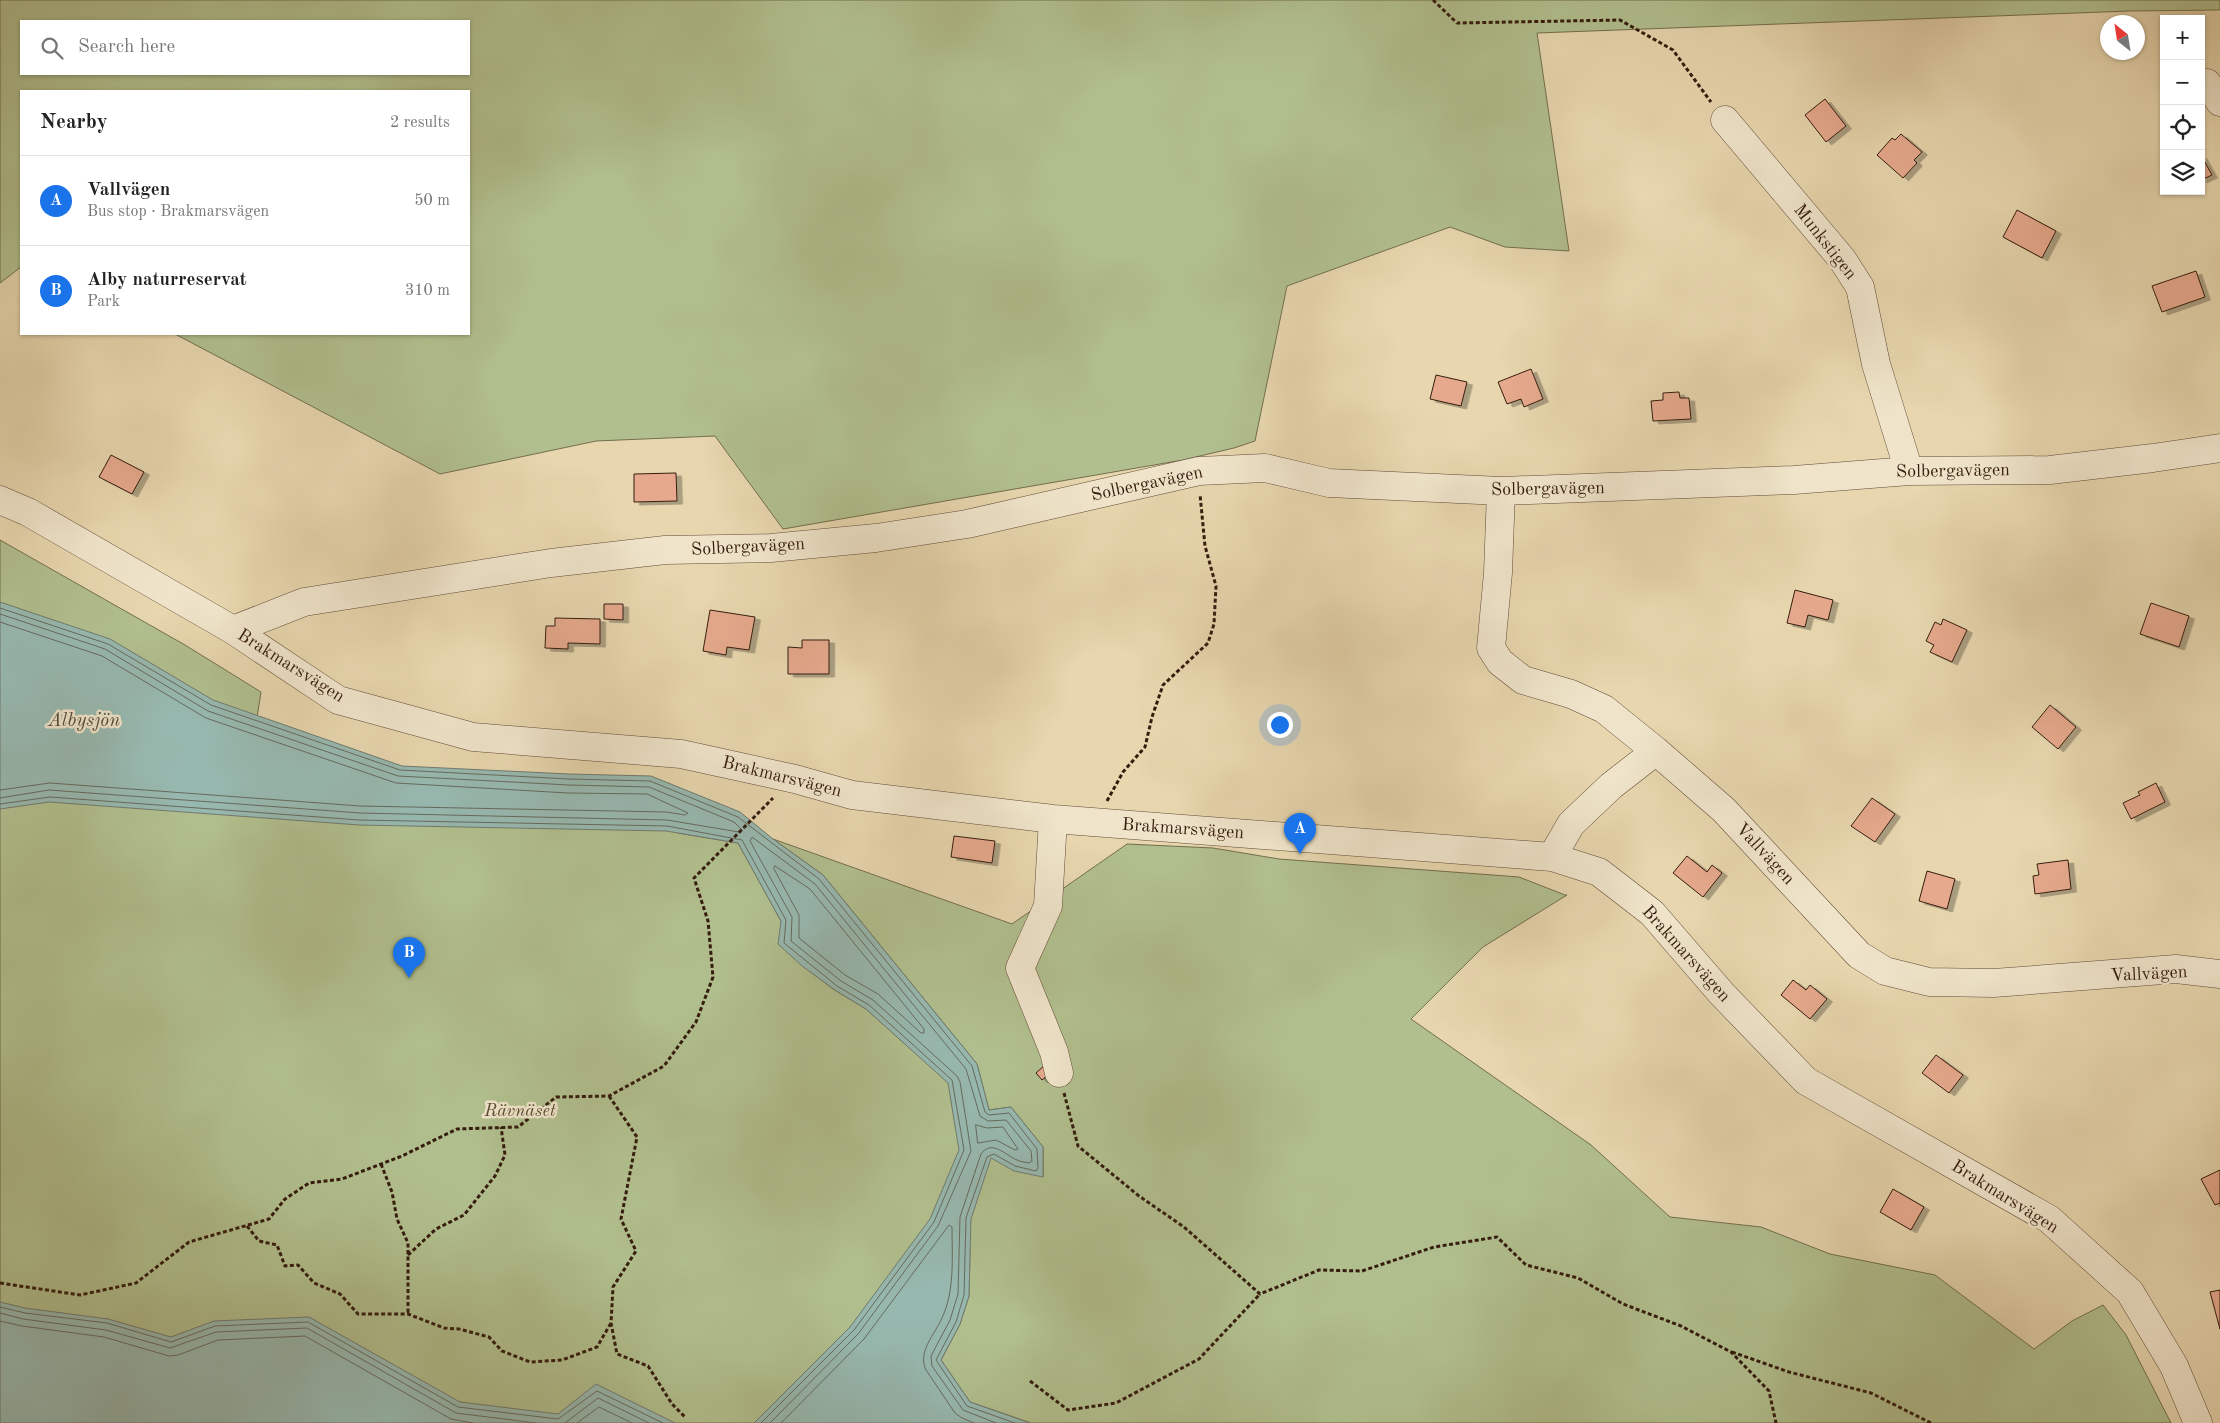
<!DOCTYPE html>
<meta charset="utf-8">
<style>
:root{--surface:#fff;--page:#f6f6f6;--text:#222;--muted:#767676;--line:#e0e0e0;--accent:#1a73e8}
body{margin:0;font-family:"Old Standard TT",serif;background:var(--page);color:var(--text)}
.controls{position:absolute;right:15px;top:15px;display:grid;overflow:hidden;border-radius:0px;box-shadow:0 1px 4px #0004}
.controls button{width:45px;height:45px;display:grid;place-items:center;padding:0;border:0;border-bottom:1px solid var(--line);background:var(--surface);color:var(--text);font:25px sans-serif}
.compass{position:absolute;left:2100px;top:15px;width:45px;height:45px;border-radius:50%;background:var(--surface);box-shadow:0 1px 4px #0004;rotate:330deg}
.you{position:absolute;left:1279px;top:724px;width:18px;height:18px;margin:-12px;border:4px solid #fff;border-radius:50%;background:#1a73e8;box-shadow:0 0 0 8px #1a73e833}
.badge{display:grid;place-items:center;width:32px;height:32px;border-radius:50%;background:var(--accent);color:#fff;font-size:16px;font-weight:700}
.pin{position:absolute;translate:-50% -41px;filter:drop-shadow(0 1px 2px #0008)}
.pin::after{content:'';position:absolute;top:26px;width:18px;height:15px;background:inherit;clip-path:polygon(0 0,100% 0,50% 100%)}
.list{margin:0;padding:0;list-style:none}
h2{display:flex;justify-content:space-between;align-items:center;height:65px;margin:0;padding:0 20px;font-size:21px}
h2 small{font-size:16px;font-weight:400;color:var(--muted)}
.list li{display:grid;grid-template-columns:32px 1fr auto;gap:15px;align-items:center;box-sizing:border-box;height:90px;padding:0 20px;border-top:1px solid var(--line)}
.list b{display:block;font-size:19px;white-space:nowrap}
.list p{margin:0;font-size:16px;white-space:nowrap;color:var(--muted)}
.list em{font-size:16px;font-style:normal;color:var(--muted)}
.icon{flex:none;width:28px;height:28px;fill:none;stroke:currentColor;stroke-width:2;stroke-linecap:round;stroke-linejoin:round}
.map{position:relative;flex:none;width:2220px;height:1423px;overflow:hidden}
.search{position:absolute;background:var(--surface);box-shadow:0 1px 4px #0004;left:20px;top:20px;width:450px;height:55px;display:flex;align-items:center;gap:12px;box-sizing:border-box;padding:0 18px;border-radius:0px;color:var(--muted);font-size:19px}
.panel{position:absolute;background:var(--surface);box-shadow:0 1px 4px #0004;left:20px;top:90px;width:450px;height:245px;border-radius:0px}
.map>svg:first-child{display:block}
</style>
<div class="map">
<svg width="2220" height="1423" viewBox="0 0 2220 1423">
<defs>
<filter id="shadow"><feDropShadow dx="5.5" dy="3" stdDeviation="0" flood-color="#0004"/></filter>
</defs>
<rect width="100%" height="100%" fill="#e7d6ae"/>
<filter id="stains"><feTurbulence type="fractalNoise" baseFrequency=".004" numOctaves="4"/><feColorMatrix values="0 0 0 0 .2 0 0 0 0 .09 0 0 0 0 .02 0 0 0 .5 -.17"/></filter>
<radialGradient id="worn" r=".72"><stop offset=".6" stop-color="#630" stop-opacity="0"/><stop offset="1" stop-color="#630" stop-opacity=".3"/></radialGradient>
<path fill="#b1bf8e" stroke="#736e4e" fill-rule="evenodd" d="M0,0h2220v10l-90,1 -593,22 32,218 -64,-4 -55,-20 -163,59 -32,155 -21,7 -51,12 -400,69 -68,-93 -119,5 -156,33 -265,-140h294v-243h-448v176l-21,16zM469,21v53h-448v-53z
M0,540l185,105 76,47 -13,85 398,22 32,34 60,10 43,78 22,45 30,23 33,20 83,74 3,23 91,71v-30l-32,-40 -22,3 -12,-46 -154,-189 -50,-36 239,85 115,-80 86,4 66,11 240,18 46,18h2l-84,52 -72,72 180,126 79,72 91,10 69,27 105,21 99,74 38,-28 31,-16 23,30 45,88h-1140l-61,-21 -29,-42 19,-36 9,-28 1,-47 -138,174h-832z"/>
<path fill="#97b8af" stroke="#707a6f" d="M0,602l110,37 103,61 189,66 167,8 82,2 89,36 33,27 50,36 154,189 12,46 22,-3 32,40v30l-29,-6 -23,-13 -20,61 -2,77 -9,28 -19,36 29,42 60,21h-276l96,-96 80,-108 29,-69 -11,-67 -82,-74 -31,-19 -33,-24 -24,-22 3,-23 -43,-78 -72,-12 -307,-6 -310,-23 -49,7z
M0,1302l25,6 83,11 63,18 43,-16 95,-4 151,85 98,12 38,-30 79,39h-675z"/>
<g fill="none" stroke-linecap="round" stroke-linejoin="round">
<path stroke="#666a5e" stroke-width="1" d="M0,608l108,36 103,61 189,65 169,9 81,2 88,36 81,62 153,187 13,46 4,3 20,-2 28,36 1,19 -2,3 -21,-5 -21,-12 -7,3 -21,61 -2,77 -8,27 -20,38 31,46 48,17
M0,614l105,35 103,62 190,65 171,9 80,2 85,35 8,8 -3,2 -72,-12 -307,-7 -311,-23 -49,8
M0,622l102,34 104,62 190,65 172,10 79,1 41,19 -3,2 -19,-3 -306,-6 -310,-23 -50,7
M0,804l50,-7 309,23 308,6 75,14 44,80 -2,23 53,43 32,19 83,75 12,70 -30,72 -80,108 -93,93
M775,866l35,23 114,140v4h-3l-43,-39 -33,-19 -46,-37v-23l-25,-46z
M976,1125l11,3 16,-1 15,22 -3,1 -19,-10 -18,3z
M0,1307l25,6 82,10 64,19 44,-16 93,-4 150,85 100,12 39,-28 66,32
M0,1313l23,6 83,11 64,18 46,-16 91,-4 149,85 80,10
M0,1321l22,5 82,11 65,19 9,-1 40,-15 87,-4 146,83 22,4
M565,1423l33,-25 51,25
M577,1423l22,-16 33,16
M770,1423l88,-89 80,-108 33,-75 -11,-69 -3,-6 -84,-76 -32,-19 -50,-40 1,-24 -42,-76 2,-4 63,47 74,91 77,94 14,47 8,5 18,-1 25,31 1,10 -3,2c-4,-1 -8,-1 -12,-3 -12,-5 -25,-21 -36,-6l-21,63 -2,77 -8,26 -19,36 1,10 31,44 33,13
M781,1423l83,-84 85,-114 3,2c0,30 3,63 -10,91 -7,16 -25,34 -16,52l29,43 7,5 12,5"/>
</g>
<path fill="#e6a98d" stroke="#351c0e" filter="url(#shadow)" d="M1825,99l21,27 -20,16 -21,-27z
M1901,134l21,18 -8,8 3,3 -14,15 -26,-23 15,-17 3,2z
M2201,155l11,20 -11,5z
M2017,210l39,21 -14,27 -39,-21z
M2196,271l9,26 -43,15 -10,-26z
M1531,369l12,30 -19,8 -3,-8 -14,5 -9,-22z
M1436,375l31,7 -6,24 -31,-7z
M1679,392l1,6h9l2,21 -38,2 -2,-20 12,-1v-7z
M111,455l33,17 -12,22 -33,-17z
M676,473l1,28 -43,1v-28z
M1795,590l38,10 -5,20 -20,-5 -3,12 -18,-4z
M2151,603l38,13 -10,31 -39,-13z
M604,604h19v16l-19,-1z
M710,610l45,7 -6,33 -22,-3 -1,8 -23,-4z
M555,618l45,1v25l-32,-1v6l-23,-1 1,-22h9z
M1943,619l24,11 -15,32 -22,-10 4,-7 -8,-4 9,-19 6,3z
M802,640h27v34h-41v-27l14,1z
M2050,705l26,22 -18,22 -26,-22z
M2156,783l9,19 -34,17 -8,-16 17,-8 -2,-3z
M1872,798l23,16 -20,28 -24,-16z
M954,836l41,5 -3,22 -41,-6z
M1687,856l20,16 5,-7 10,8 -19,24 -30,-24z
M2068,860l3,29 -36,5 -2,-18 6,-1 -2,-11z
M1927,871l28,8 -8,30 -28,-8z
M1793,980l13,10 4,-5 17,14 -17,20 -29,-24z
M1936,1055l27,20 -14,18 -27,-20z
M1046,1064l6,7 -10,9 -6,-7z
M2220,1170v33l-5,2 -14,-26z
M1893,1189l31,18 -13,23 -31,-18z
M2220,1290v39l-10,-37z"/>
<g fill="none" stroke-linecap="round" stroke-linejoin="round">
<defs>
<path id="minor" d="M2207,83l13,19
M1725,120l117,139 18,28 16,77 33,107
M1501,491l-3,82 -7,75 9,14 23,18 48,14 33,15 52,42 68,59 135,145 26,16 44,11 65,1 182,-14 44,5
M0,500l28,12 205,118 105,70 135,37 208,17 114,25 57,16 201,24 499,38 47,15 53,41 70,81 84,87 243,138 81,73 44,74 24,57
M233,630l71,-28 247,-39 114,-13 106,-2 105,-10 91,-14 232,-53 66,-3 64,15 172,8 293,-11 115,-9 141,-1 103,-12 67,-10
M1053,819l-5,87 -28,62 34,84 5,21
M1552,857l19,-33 40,-38 45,-35"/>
</defs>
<use href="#minor" stroke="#624a36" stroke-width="29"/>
<path stroke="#351c0e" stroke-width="3" stroke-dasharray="4 2.5" stroke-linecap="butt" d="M1433,0l24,23 163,-3 53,30 38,52
M1107,801l16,-29 22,-25 7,-30 11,-32 45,-42 6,-19 2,-38 -11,-40 -5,-52
M1064,1093l14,53 61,50 45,31 76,67 59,-24 43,1 72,-24 63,-10 29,28 52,13 45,26 58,22 50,26 38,39 7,32
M609,1096l28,41 -16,82 15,32 -23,36 -2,36 6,31 31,12 24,38 14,14
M381,1164l11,28 5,27 11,24v71
M247,1226l12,15 18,4 8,21 13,-1 16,18 26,11 18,20h50l36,14 15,1 30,8 13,14 28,11 32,-2 35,-13 14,-24
M408,1255l28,-26 28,-14 31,-39 10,-21 -4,-28
M0,1283l80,12 56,-12 53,-41 80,-23 16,-20 24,-16 33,-4 60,-23 55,-27 61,-2 38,-30 53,-1 55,-30 32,-44 17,-45 -5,-56 -14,-43 79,-80
M1732,1352l57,20 82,21 60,30
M1030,1381l38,29 48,-7 83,-44 61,-65"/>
<use href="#minor" stroke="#efe4ca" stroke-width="28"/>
</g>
<g text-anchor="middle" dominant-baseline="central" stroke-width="5" stroke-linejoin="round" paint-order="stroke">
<g font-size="18" fill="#351c0e" stroke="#efe4ca">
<text transform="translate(1825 242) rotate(52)">Munkstigen</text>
<text transform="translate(1953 471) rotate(-1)">Solbergavägen</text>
<text transform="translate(1147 484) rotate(-12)">Solbergavägen</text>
<text transform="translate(1548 489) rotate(-1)">Solbergavägen</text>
<text transform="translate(748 547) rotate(-3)">Solbergavägen</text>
<text transform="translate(291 666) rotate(32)">Brakmarsvägen</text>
<text transform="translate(782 777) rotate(14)">Brakmarsvägen</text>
<text transform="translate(1183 829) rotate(4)">Brakmarsvägen</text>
<text transform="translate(1765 854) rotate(47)">Vallvägen</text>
<text transform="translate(1686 954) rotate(48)">Brakmarsvägen</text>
<text transform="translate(2149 974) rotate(-3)">Vallvägen</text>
<text transform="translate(2005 1197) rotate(32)">Brakmarsvägen</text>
</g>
<g font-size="18" font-style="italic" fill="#5a4d34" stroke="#efe4ca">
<text x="520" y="1111">Rävnäset</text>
</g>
<g font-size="19" font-style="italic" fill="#524b3e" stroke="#efe4ca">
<text x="84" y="721">Albysjön</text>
</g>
</g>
<rect width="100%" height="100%" filter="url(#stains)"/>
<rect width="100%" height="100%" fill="url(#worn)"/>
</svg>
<div class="controls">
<button>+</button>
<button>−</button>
<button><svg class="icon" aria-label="locate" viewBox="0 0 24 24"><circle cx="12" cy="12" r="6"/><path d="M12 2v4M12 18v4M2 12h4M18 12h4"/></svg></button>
<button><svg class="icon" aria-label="layers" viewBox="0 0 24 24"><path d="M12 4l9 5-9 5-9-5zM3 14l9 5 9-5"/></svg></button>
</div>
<svg class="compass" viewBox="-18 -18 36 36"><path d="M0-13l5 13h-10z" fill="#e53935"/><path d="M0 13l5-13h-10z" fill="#767676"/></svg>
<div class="you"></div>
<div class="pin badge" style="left:1300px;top:854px">A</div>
<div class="pin badge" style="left:409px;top:978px">B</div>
<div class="search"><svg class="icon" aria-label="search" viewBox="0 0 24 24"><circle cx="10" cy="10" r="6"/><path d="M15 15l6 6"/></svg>Search here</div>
<section class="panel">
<h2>Nearby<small>2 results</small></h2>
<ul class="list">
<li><span class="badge">A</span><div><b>Vallvägen</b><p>Bus stop · Brakmarsvägen</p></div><em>50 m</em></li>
<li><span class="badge">B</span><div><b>Alby naturreservat</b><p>Park</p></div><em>310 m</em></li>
</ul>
</section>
</div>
